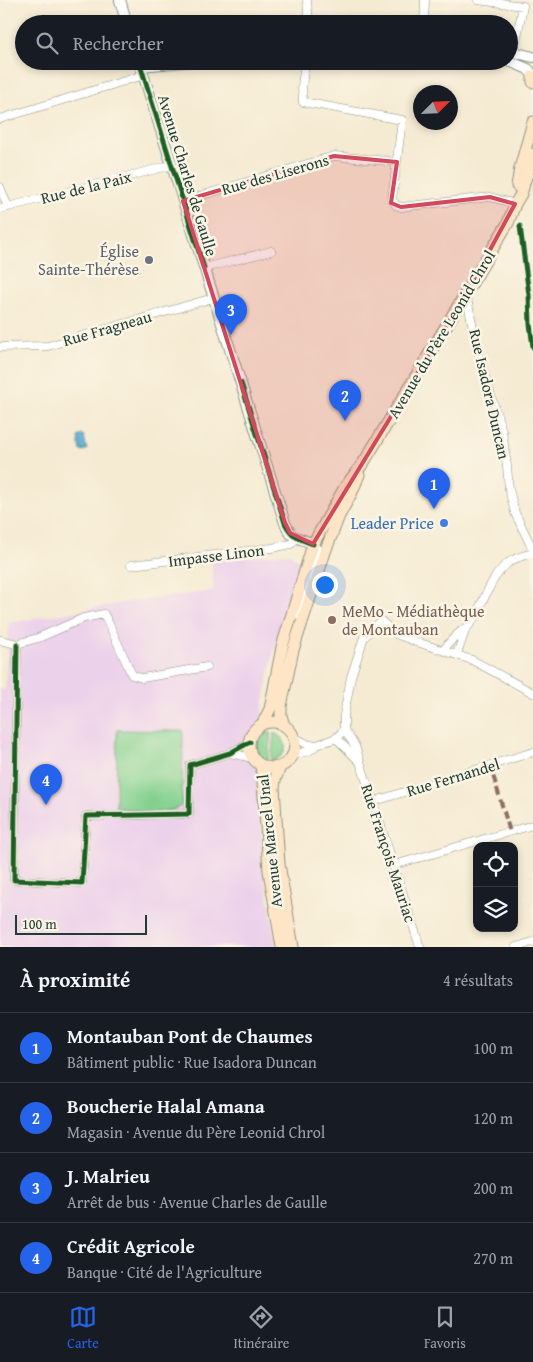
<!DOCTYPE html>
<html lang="fr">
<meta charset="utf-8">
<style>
:root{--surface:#171b24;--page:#20242c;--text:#f1f3f6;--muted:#9ea1a6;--line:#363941;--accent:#2563eb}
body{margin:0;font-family:"Gentium Book Plus",serif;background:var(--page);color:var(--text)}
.controls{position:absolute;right:15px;bottom:15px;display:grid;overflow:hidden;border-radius:10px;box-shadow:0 2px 8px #0003}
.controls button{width:45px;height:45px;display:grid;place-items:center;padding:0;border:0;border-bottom:1px solid var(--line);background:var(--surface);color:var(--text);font:25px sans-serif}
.compass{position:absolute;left:413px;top:85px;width:45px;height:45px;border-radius:50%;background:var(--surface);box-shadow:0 2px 8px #0003;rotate:66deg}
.scale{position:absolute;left:15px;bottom:12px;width:132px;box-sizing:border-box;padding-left:5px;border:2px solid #1f3d34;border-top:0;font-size:14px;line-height:18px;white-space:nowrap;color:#1f3d34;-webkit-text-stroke:4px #fcf5e5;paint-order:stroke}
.you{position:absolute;left:324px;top:584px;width:18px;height:18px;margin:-12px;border:4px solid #fff;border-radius:50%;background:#1a73e8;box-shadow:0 0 0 8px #1a73e833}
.badge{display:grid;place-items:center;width:32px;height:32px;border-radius:50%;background:var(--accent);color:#fff;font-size:16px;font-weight:700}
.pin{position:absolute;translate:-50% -41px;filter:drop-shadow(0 1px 2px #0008)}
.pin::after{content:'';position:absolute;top:26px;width:18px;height:15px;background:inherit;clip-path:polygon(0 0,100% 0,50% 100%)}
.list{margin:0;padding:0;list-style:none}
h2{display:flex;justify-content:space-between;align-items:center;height:65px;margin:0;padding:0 20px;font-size:21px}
h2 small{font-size:16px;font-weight:400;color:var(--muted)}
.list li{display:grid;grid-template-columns:32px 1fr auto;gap:15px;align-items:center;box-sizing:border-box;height:70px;padding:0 20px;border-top:1px solid var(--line)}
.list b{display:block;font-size:19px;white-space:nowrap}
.list p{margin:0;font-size:16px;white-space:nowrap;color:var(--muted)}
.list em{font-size:16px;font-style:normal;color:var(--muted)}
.icon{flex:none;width:28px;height:28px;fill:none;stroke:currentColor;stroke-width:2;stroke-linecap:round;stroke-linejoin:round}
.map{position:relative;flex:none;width:533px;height:947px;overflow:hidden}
.search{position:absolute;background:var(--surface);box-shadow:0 2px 8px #0003;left:15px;right:15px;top:15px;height:55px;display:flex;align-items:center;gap:12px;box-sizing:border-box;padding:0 18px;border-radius:28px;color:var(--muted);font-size:19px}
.sheet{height:345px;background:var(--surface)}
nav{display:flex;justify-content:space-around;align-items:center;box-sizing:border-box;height:70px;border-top:1px solid var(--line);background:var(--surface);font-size:14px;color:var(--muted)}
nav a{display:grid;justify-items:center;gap:2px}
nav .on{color:var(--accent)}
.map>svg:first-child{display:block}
</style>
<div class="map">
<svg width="533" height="947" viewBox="0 0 533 947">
<rect width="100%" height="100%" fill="#fcf5e5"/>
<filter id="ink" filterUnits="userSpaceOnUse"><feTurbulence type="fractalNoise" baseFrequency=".02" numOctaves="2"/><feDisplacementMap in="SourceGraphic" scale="10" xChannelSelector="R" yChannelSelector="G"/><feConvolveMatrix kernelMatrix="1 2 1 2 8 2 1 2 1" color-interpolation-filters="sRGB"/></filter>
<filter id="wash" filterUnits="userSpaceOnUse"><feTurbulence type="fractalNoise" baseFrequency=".0096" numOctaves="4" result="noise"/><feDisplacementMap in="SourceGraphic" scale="20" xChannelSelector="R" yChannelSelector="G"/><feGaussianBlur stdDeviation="1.12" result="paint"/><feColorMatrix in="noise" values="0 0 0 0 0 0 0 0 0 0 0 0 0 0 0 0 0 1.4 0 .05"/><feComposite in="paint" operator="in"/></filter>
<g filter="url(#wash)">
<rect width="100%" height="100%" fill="#f5ebd3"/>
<path fill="#ecd1ea" d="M290,553l11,10 -28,92 -11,56 -3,77 4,74 13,85h-276v-258l5,1 4,-67 125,-22 80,-10 -3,-30z"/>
<path fill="#83d08e" stroke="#518661" d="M117,730l66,1 -1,74c-13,12 -49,6 -66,2z
M271,732l-3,28c-17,-6 -13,-24 3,-28z
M274,733c17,7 14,24 -3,28z"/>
<path fill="#54abd0" stroke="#3a7482" d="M81,434l3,2 3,14 -7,1 -2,-14z"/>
</g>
<g filter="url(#ink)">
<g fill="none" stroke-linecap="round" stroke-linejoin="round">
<defs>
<path id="minor" d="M307,0l2,24
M478,0l45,6 -9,46
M424,24l1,-24
M305,61l-3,26 1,15 99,18 -10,80 4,5 5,2 89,-10 25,7
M0,119l144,-44
M0,187l8,20
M183,201l151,-45 63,6
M0,209l172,-44
M204,268l67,-17
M466,294l14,67 22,70 5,35 2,23 6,24 18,37
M0,347l48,-1 165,-48
M131,565l141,-17 19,-4 6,-6
M0,640l17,4
M17,644l-3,236 68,3 4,-67 103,-2 1,-49 40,-12 20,-11
M17,644l21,-6 46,-20 20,-4 4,8 24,53 10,3 65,-11
M444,650c1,-3 12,-15 15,-17 4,-4 9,-5 12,-10 13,-19 18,-45 37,-60 7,-6 17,-8 25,-10
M457,654l9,-26
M344,730l11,16 65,201
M294,737l15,8h8
M336,738l22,22
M230,753l23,5
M293,755l16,-4 8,-6 19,-7 8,-8v-15l7,-38 13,-40 17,-16 15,13 21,8 55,18 61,33
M372,802l161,-50
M394,865l139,-40
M516,947l17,-5"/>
<path id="tertiary" d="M120,0l7,24
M509,51l24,6
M139,61l146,462c2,4 4,8 6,11 9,8 25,5 27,19l-15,48 -3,14
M509,61l19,8 5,6
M141,66l54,-5"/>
<path id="secondary" d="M533,76v6
M517,186l3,-18 13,-46
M249 745a23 23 0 1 1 46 0a23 23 0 1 1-46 0Z
M263,723l7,-14 12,-62 31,-103 32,-57 19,-25 40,-66 104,-173 7,-19 6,-10 12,-40
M284,725l-3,-9v-10l12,-56 32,-98 14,-36 13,-24 7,-17
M261,765l2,17 6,89 13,76
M280,767l-5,13 -1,8 5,76 14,83"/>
</defs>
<use href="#minor" stroke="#8a9484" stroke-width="9"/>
<use href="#tertiary" stroke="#8a9484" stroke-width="12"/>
<use href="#secondary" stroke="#8a9484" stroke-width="13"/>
<use href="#minor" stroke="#fff" stroke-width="8"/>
<use href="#tertiary" stroke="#fff" stroke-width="10"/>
<use href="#secondary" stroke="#fee5c5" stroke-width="11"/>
<path stroke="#8d6e63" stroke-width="4" stroke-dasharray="8 4" stroke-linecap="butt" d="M490,765l20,67"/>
<defs>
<path id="cycleway" d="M139,61l65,207
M520,226l9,69 1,29 3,23
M241,383l44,140c8,15 13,15 28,21
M17,644l-3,236 68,3 4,-67 103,-2 1,-49 40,-12 20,-11"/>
</defs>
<use href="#cycleway" stroke="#fcf5e5" stroke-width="8"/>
<use href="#cycleway" stroke="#1b5e20" stroke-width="5"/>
</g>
</g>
<path fill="#d1495b" fill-opacity="0.2" stroke="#d1495b" stroke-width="4" stroke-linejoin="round" d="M334,156l63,6 -6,41 10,4 89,-10 25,7 -49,90 -153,250 -23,-11 -5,-10 -102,-322z"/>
<circle fill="#6b7280" stroke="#fcf5e5" stroke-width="2" cx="149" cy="260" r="5"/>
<circle fill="#3f7fe0" stroke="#fcf5e5" stroke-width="2" cx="444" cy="523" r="5"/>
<circle fill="#8d6e63" stroke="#fcf5e5" stroke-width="2" cx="332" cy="620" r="5"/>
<g text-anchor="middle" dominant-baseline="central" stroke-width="5" stroke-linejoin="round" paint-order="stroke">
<g font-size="16" fill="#1f3d34" stroke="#fcf5e5">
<text transform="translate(275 174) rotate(-16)">Rue des Liserons</text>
<text transform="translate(188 175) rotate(73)">Avenue Charles de Gaulle</text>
<text transform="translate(86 187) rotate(-14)">Rue de la Paix</text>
<text transform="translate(107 328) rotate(-16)">Rue Fragneau</text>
<text transform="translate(441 334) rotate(-59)">Avenue du Père Leonid Chrol</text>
<text transform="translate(490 394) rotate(77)">Rue Isadora Duncan</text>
<text transform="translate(216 555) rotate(-7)">Impasse Linon</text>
<text transform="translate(453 777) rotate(-17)">Rue Fernandel</text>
<text transform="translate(269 841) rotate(-96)">Avenue Marcel Unal</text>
<text transform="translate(389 853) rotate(72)">Rue François Mauriac</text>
</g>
<g font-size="16" fill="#5b616d" stroke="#fcf5e5" text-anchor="end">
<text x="139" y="251">Église<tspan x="139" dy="18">Sainte-Thérèse</tspan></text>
</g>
<g font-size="16" fill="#366cbe" stroke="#fcf5e5" text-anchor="end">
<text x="434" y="523">Leader Price</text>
</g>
<g font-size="16" fill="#785e54" stroke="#fcf5e5" text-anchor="start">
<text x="342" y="611">MeMo - Médiathèque<tspan x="342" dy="18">de Montauban</tspan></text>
</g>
</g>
</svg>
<div class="controls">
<button><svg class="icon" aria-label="locate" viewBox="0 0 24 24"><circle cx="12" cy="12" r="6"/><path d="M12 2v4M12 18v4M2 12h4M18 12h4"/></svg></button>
<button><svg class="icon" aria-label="layers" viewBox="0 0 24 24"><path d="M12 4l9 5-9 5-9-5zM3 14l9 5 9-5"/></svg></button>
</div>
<svg class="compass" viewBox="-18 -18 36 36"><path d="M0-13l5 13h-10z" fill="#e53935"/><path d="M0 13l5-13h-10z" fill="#9ea1a6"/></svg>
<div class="scale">100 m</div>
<div class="you"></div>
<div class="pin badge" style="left:434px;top:509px">1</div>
<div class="pin badge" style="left:345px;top:421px">2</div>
<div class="pin badge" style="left:231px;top:335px">3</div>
<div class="pin badge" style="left:46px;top:805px">4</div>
<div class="search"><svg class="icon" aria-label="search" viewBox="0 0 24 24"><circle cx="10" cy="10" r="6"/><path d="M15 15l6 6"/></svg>Rechercher</div>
</div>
<section class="sheet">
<h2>À proximité<small>4 résultats</small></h2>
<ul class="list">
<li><span class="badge">1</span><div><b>Montauban Pont de Chaumes</b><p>Bâtiment public · Rue Isadora Duncan</p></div><em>100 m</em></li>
<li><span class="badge">2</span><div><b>Boucherie Halal Amana</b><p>Magasin · Avenue du Père Leonid Chrol</p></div><em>120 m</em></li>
<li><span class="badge">3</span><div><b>J. Malrieu</b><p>Arrêt de bus · Avenue Charles de Gaulle</p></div><em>200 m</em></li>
<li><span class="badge">4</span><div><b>Crédit Agricole</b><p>Banque · Cité de l'Agriculture</p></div><em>270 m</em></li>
</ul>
</section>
<nav>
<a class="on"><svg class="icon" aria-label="map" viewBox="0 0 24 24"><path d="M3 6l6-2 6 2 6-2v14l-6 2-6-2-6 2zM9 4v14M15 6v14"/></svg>Carte</a>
<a><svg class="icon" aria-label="directions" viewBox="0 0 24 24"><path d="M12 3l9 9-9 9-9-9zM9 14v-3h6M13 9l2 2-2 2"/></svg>Itinéraire</a>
<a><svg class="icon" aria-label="saved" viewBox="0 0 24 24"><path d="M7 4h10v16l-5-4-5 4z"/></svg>Favoris</a>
</nav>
